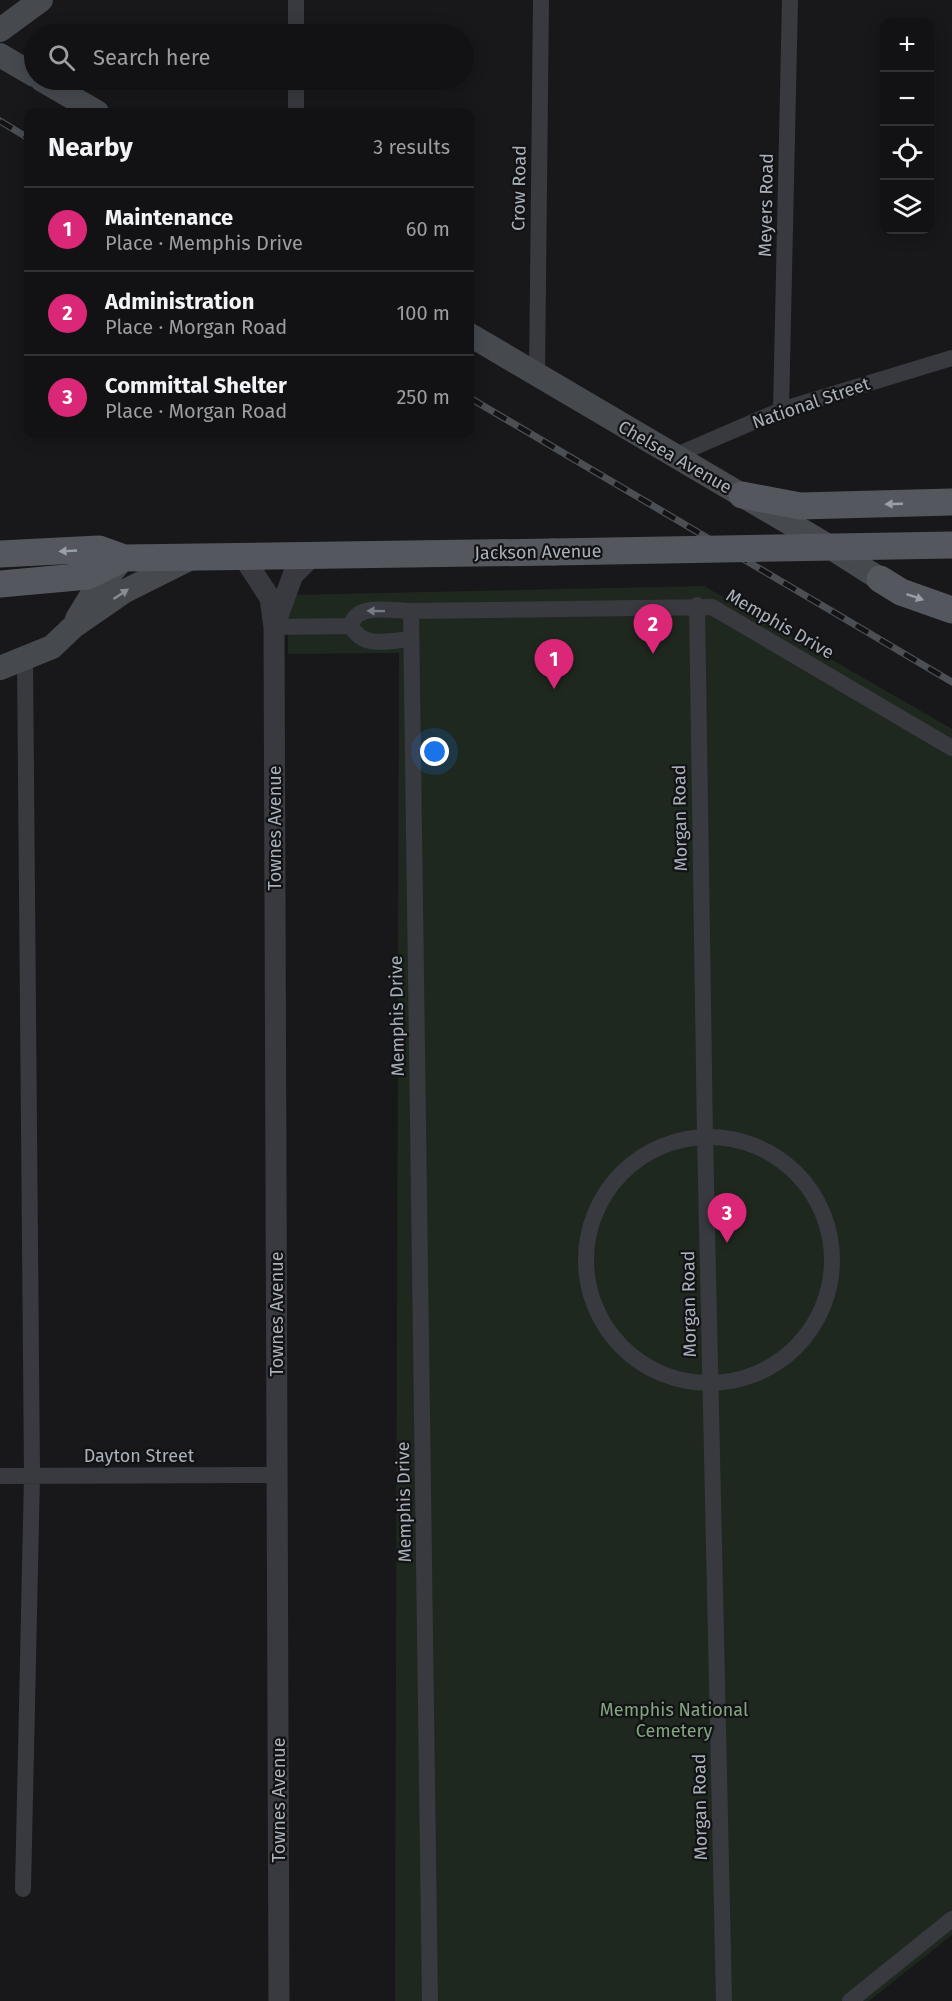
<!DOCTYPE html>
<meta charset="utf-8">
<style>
:root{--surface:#121214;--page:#1f2022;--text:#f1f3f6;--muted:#9c9ea0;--line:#313234;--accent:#db2777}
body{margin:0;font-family:"Fira Sans",sans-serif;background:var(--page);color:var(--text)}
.controls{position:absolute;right:18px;top:18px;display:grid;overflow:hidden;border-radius:12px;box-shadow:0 3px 15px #0003}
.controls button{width:54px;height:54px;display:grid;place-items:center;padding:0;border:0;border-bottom:2px solid var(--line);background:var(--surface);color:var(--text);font:30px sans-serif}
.you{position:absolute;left:435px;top:752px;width:21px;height:21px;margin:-15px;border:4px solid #fff;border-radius:50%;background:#1a73e8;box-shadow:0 0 0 9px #1a73e833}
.badge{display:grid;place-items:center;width:39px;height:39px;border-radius:50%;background:var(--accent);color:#fff;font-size:20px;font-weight:700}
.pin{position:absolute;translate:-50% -50px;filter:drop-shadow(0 2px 3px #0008)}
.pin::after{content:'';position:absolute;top:32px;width:21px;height:18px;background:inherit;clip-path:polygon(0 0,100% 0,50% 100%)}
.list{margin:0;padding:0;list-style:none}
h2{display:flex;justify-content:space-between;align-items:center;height:78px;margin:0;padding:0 24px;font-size:26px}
h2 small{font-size:20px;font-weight:400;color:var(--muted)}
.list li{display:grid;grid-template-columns:39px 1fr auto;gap:18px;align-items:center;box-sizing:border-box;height:84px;padding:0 24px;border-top:2px solid var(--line)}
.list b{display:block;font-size:22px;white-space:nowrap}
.list p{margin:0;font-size:20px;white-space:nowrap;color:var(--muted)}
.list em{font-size:20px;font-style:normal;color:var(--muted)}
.icon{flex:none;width:33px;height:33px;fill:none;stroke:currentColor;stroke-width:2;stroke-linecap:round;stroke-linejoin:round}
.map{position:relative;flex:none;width:952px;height:2001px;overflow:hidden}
.search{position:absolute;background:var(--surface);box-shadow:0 3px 15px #0003;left:24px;top:24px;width:450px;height:66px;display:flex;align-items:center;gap:15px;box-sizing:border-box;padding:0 21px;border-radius:33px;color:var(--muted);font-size:22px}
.panel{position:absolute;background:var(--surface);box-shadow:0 3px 15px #0003;left:24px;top:108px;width:450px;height:330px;border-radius:12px}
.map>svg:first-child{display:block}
</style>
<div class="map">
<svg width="952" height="2001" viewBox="0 0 952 2001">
<rect width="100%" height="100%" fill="#18181a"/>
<path fill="#1f281f" d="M704,586l248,143v1206l-83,66h-474l4,-1348 -111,1v-59z"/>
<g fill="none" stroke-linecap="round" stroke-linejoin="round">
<path stroke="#383a3f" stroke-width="16" d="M296,34v-34
M296,112v-32
M537,376l4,-376
M781,410l9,-410
M674,456l107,-46 171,-52
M697,605l8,531 19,865
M411,611c-20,0 -55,-9 -60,15 12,23 37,15 60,13
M274,627l77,-1
M586 1260a123 123 0 1 1 246 0a123 123 0 1 1-246 0Z
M0,1476l278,-1
M23,1889l9,-413 -7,-816
M430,2001l-19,-1390 301,-4 240,141
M850,2001l102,-82"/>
<path stroke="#383a3f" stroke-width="21" d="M242,555l28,43 4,29 5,1374
M275,624l18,-49 20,-20"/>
<path stroke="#464a4f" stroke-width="24" d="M0,30l41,-30
M0,55l34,20
M42,80l55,32
M470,335l355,209 55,35
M77,619l14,-23 32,-37
M0,668l52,-21 21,-20 52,-36 68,-34"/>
<path stroke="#54585e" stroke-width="27" d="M742,495l58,11 152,-4
M0,554l99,-5 25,9 429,-6
M880,579l21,13 51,18
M0,584l88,-8 36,-18"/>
<defs>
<path id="rail" d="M0,121l28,17
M470,398l482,284"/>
</defs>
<use href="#rail" stroke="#4b4f54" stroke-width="7"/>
<use href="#rail" stroke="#131315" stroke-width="4.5" stroke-dasharray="14" stroke-linecap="butt"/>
<path stroke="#54585e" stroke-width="27" d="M553,552l399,-7"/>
</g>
<defs><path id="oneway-solid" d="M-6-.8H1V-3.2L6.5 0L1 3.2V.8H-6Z" transform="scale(1.5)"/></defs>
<g fill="#989fa8">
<use href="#oneway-solid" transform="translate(894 504) rotate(178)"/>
<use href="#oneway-solid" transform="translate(68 551) rotate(177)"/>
<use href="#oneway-solid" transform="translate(915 597) rotate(19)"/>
</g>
<use fill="#868d95" href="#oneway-solid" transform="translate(121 594) rotate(-34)"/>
<use fill="#767b83" href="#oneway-solid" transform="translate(376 611) rotate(-179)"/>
<g text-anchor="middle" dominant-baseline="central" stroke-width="4.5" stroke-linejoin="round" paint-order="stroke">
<g font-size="18" fill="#a9b1ba" stroke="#131315">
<text transform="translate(519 188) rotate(-89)">Crow Road</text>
<text transform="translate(766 205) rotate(-89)">Meyers Road</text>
<text transform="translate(811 403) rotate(-19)">National Street</text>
<text transform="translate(675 457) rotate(30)">Chelsea Avenue</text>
<text transform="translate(538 552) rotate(-1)">Jackson Avenue</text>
<text transform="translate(780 624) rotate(30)">Memphis Drive</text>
<text transform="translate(680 818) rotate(-91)">Morgan Road</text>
<text transform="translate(275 828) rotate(-90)">Townes Avenue</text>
<text transform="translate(397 1016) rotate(-91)">Memphis Drive</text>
<text transform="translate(689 1304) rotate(-91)">Morgan Road</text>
<text transform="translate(277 1314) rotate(-90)">Townes Avenue</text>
<text x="139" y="1456">Dayton Street</text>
<text transform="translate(404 1502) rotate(-91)">Memphis Drive</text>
<text transform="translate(279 1800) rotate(-90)">Townes Avenue</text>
<text transform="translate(700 1807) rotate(-91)">Morgan Road</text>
</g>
<g font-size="18" fill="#83a680" stroke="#131315">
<text x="674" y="1710">Memphis National<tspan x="674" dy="21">Cemetery</tspan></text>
</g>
</g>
</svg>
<div class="controls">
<button>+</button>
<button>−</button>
<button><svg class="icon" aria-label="locate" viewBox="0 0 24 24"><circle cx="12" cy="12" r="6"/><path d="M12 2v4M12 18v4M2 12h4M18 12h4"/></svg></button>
<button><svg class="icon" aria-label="layers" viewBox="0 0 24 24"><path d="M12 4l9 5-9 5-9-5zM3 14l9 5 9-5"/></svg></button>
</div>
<div class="you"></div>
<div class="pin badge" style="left:554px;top:689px">1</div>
<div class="pin badge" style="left:653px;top:654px">2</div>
<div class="pin badge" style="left:727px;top:1243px">3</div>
<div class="search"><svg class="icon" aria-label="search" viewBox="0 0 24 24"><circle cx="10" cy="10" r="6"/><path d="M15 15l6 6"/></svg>Search here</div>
<section class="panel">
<h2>Nearby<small>3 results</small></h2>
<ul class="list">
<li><span class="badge">1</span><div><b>Maintenance</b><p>Place · Memphis Drive</p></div><em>60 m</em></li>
<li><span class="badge">2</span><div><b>Administration</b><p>Place · Morgan Road</p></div><em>100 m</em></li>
<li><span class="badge">3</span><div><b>Committal Shelter</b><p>Place · Morgan Road</p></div><em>250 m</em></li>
</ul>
</section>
</div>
